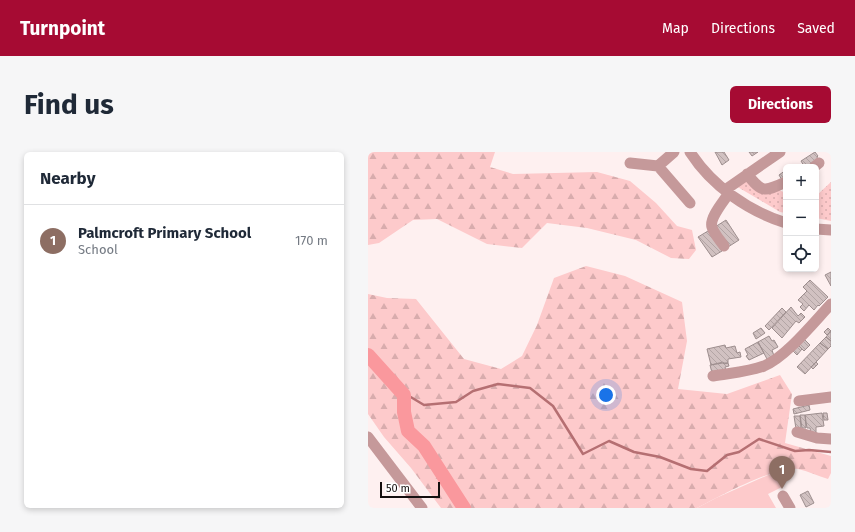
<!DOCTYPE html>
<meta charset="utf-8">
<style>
:root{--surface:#fff;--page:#f6f6f7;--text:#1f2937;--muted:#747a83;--line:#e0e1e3;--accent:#a60b33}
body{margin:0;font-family:"Fira Sans",sans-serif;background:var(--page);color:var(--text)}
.controls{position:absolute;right:12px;top:12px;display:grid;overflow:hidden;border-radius:6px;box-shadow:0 2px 6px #0003}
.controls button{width:36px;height:36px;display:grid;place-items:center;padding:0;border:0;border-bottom:1px solid var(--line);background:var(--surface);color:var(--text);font:20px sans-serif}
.scale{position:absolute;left:12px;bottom:10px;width:60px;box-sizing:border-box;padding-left:4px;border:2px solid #140f0f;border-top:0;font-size:11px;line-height:14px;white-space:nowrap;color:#140f0f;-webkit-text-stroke:3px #fff;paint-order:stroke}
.you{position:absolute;left:238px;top:243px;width:14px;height:14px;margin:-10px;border:3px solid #fff;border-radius:50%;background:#1a73e8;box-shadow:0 0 0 6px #1a73e833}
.badge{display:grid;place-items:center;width:26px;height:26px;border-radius:50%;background:var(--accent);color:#fff;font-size:13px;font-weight:700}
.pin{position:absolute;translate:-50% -33px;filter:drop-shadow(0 1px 2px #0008)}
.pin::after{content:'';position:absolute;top:21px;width:14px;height:12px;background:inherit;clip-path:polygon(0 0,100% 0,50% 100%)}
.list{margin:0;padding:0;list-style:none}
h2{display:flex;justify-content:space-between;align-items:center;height:52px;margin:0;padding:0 16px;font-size:17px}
h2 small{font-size:13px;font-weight:400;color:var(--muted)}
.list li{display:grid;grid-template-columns:26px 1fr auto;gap:12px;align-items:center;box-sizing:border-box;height:72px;padding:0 16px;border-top:1px solid var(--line)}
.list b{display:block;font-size:15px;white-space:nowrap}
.list p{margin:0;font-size:13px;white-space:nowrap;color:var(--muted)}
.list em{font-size:13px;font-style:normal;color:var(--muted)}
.icon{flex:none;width:22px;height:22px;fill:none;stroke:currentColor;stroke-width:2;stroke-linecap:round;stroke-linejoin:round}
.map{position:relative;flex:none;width:463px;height:356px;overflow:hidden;border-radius:6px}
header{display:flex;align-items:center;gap:24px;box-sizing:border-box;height:56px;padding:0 20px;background:var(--accent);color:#fff}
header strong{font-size:19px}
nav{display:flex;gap:22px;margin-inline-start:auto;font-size:14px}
.intro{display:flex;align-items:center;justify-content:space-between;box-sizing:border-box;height:96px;padding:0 24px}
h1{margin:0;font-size:28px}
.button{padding:10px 18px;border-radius:6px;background:var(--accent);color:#fff;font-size:14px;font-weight:700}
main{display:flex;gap:24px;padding:0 24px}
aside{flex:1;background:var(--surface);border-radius:6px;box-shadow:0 2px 6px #0003}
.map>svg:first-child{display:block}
</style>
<header>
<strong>Turnpoint</strong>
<nav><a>Map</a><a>Directions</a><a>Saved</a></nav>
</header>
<div class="intro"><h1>Find us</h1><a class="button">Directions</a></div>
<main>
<aside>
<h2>Nearby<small></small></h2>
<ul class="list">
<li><span class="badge" style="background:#8d6e63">1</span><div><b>Palmcroft Primary School</b><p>School</p></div><em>170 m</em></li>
</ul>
</aside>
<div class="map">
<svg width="463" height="356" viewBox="0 0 463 356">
<defs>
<pattern id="grass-dots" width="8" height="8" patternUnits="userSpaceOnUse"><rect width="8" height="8" fill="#fdcacb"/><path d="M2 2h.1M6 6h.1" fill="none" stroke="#d8acad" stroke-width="1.8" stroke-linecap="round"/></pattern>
<pattern id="forest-firs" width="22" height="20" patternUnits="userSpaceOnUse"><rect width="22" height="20" fill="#fdcacb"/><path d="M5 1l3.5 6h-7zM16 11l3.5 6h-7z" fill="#d8acad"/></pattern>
<pattern id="building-back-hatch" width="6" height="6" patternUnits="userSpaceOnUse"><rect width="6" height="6" fill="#d1c1c1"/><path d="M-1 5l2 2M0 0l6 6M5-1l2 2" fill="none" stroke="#b3a5a5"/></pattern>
</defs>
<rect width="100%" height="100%" fill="#fef0f0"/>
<path fill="url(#grass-dots)" d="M377,24l41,17v20l-6,-1 -44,-26z
M463,30v39l-15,-3v-22z"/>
<path fill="url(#forest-firs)" d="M0,0h127l-5,15 23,7 84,-2 33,9 26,22 21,23 15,4 4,20 -7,9 -18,-1 -35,-18 -49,-12 -40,-5 -25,25 -35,-4 -50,-25 -24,1 -34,23 -11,2z
M218,114l39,10 57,26 5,39 -9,48 49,5 53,-19 12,19 -7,49 46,13v17l-3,6c-10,-3 -20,-8 -30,-10 -21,-4 -80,28 -101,39h-256l-30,-40 -27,-31 -16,-23v-120l19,4 29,1 48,60 37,10 21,-13 15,-31 17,-47z"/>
<path fill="#fdcacb" d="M407,320l9,14 -16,8 8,14h-79l19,-10z"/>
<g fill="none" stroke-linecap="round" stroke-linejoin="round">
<path stroke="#b56f72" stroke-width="2.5" d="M36,243l5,1 15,9 32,-3 17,-11 25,-7 32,4 23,18 30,48 26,-13 25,11 26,5 31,12 16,2 20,-16 12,-3 20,-13 36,12 14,-1 22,2"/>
<path stroke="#fa989d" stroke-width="14" d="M0,203l36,40v17l4,19 16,15 40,62"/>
</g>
<path fill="url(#building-back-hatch)" stroke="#9d8e8e" d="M347,0h9l5,8 -7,5z
M381,0h9l-6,4z
M447,0l3,4 -1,1 1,3 -10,7 -3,-2 -1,1 -3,-5z
M418,18v11l-4,-1 -3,-5z
M358,68l13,20 -11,7 -13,-20z
M340,79l14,20 -10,6 -14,-20z
M463,120v14l-6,-11z
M442,128l18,17 -9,9 -1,-1 -4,5 -5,-5 -5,6 -4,-4 3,-3 -5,-4 9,-9 -4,-4z
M423,155l7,9 3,-3 4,4 -6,6 -3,-2 -14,17 -10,-10z
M414,156l4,4 -17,18 -4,-4z
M393,176l4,5 -9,6 -3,-6z
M460,176l3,3 -4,4 -3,-3z
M463,179v10l-5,-4z
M401,184l3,5 2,-1 4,7 -6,3 2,6 -7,3 -9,-17z
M458,185l5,4v5l-3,3 -8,-6z
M436,187l6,6 -6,6 -6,-6z
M390,190l6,11 -15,7 -3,-4 2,-1 -3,-6z
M452,191l8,6 -23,25 -8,-7z
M357,193l1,3 9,-2 2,7 3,-1 1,5 -13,2v4l-4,1 -1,-2 -12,3 -4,-16z
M430,193l4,4 -5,6 -4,-4z
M448,210l2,2 -5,5 -2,-2z
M355,211h5l1,3 -4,1 1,4 -14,2 -2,-8z
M441,253l1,5 -16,4 -1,-5z
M454,261l2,13 -8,1v6l-5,1 -1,-6h-3l-2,-13z
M455,261h4l1,7h-4z
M432,263h5l1,13h-4z
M426,264h6l1,12 -5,1z
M440,339l6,12 -8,4 -6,-12z"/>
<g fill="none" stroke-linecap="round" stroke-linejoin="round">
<path stroke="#c5999a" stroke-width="11" d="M306,0l-16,14 32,37
M322,0c22,34 58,59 96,71
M262,11l28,3
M446,15l5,-4
M379,22c15,19 17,18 39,8
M357,38l55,-38
M448,77l15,1
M356,94c-4,-6 -10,-12 -12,-19 -3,-9 12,-26 17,-34
M345,224c17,-3 35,-4 51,-10 22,-9 50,-44 67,-62
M431,249l32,-4
M429,280l20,6 14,1
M0,285l54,71
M415,344l7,12"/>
</g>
</svg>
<div class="controls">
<button>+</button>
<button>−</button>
<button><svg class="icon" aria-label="locate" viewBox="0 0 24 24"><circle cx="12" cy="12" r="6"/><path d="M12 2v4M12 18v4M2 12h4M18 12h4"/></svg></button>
</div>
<div class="scale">50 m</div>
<div class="you"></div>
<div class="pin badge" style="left:414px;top:337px;background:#8d6e63">1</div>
</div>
</main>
